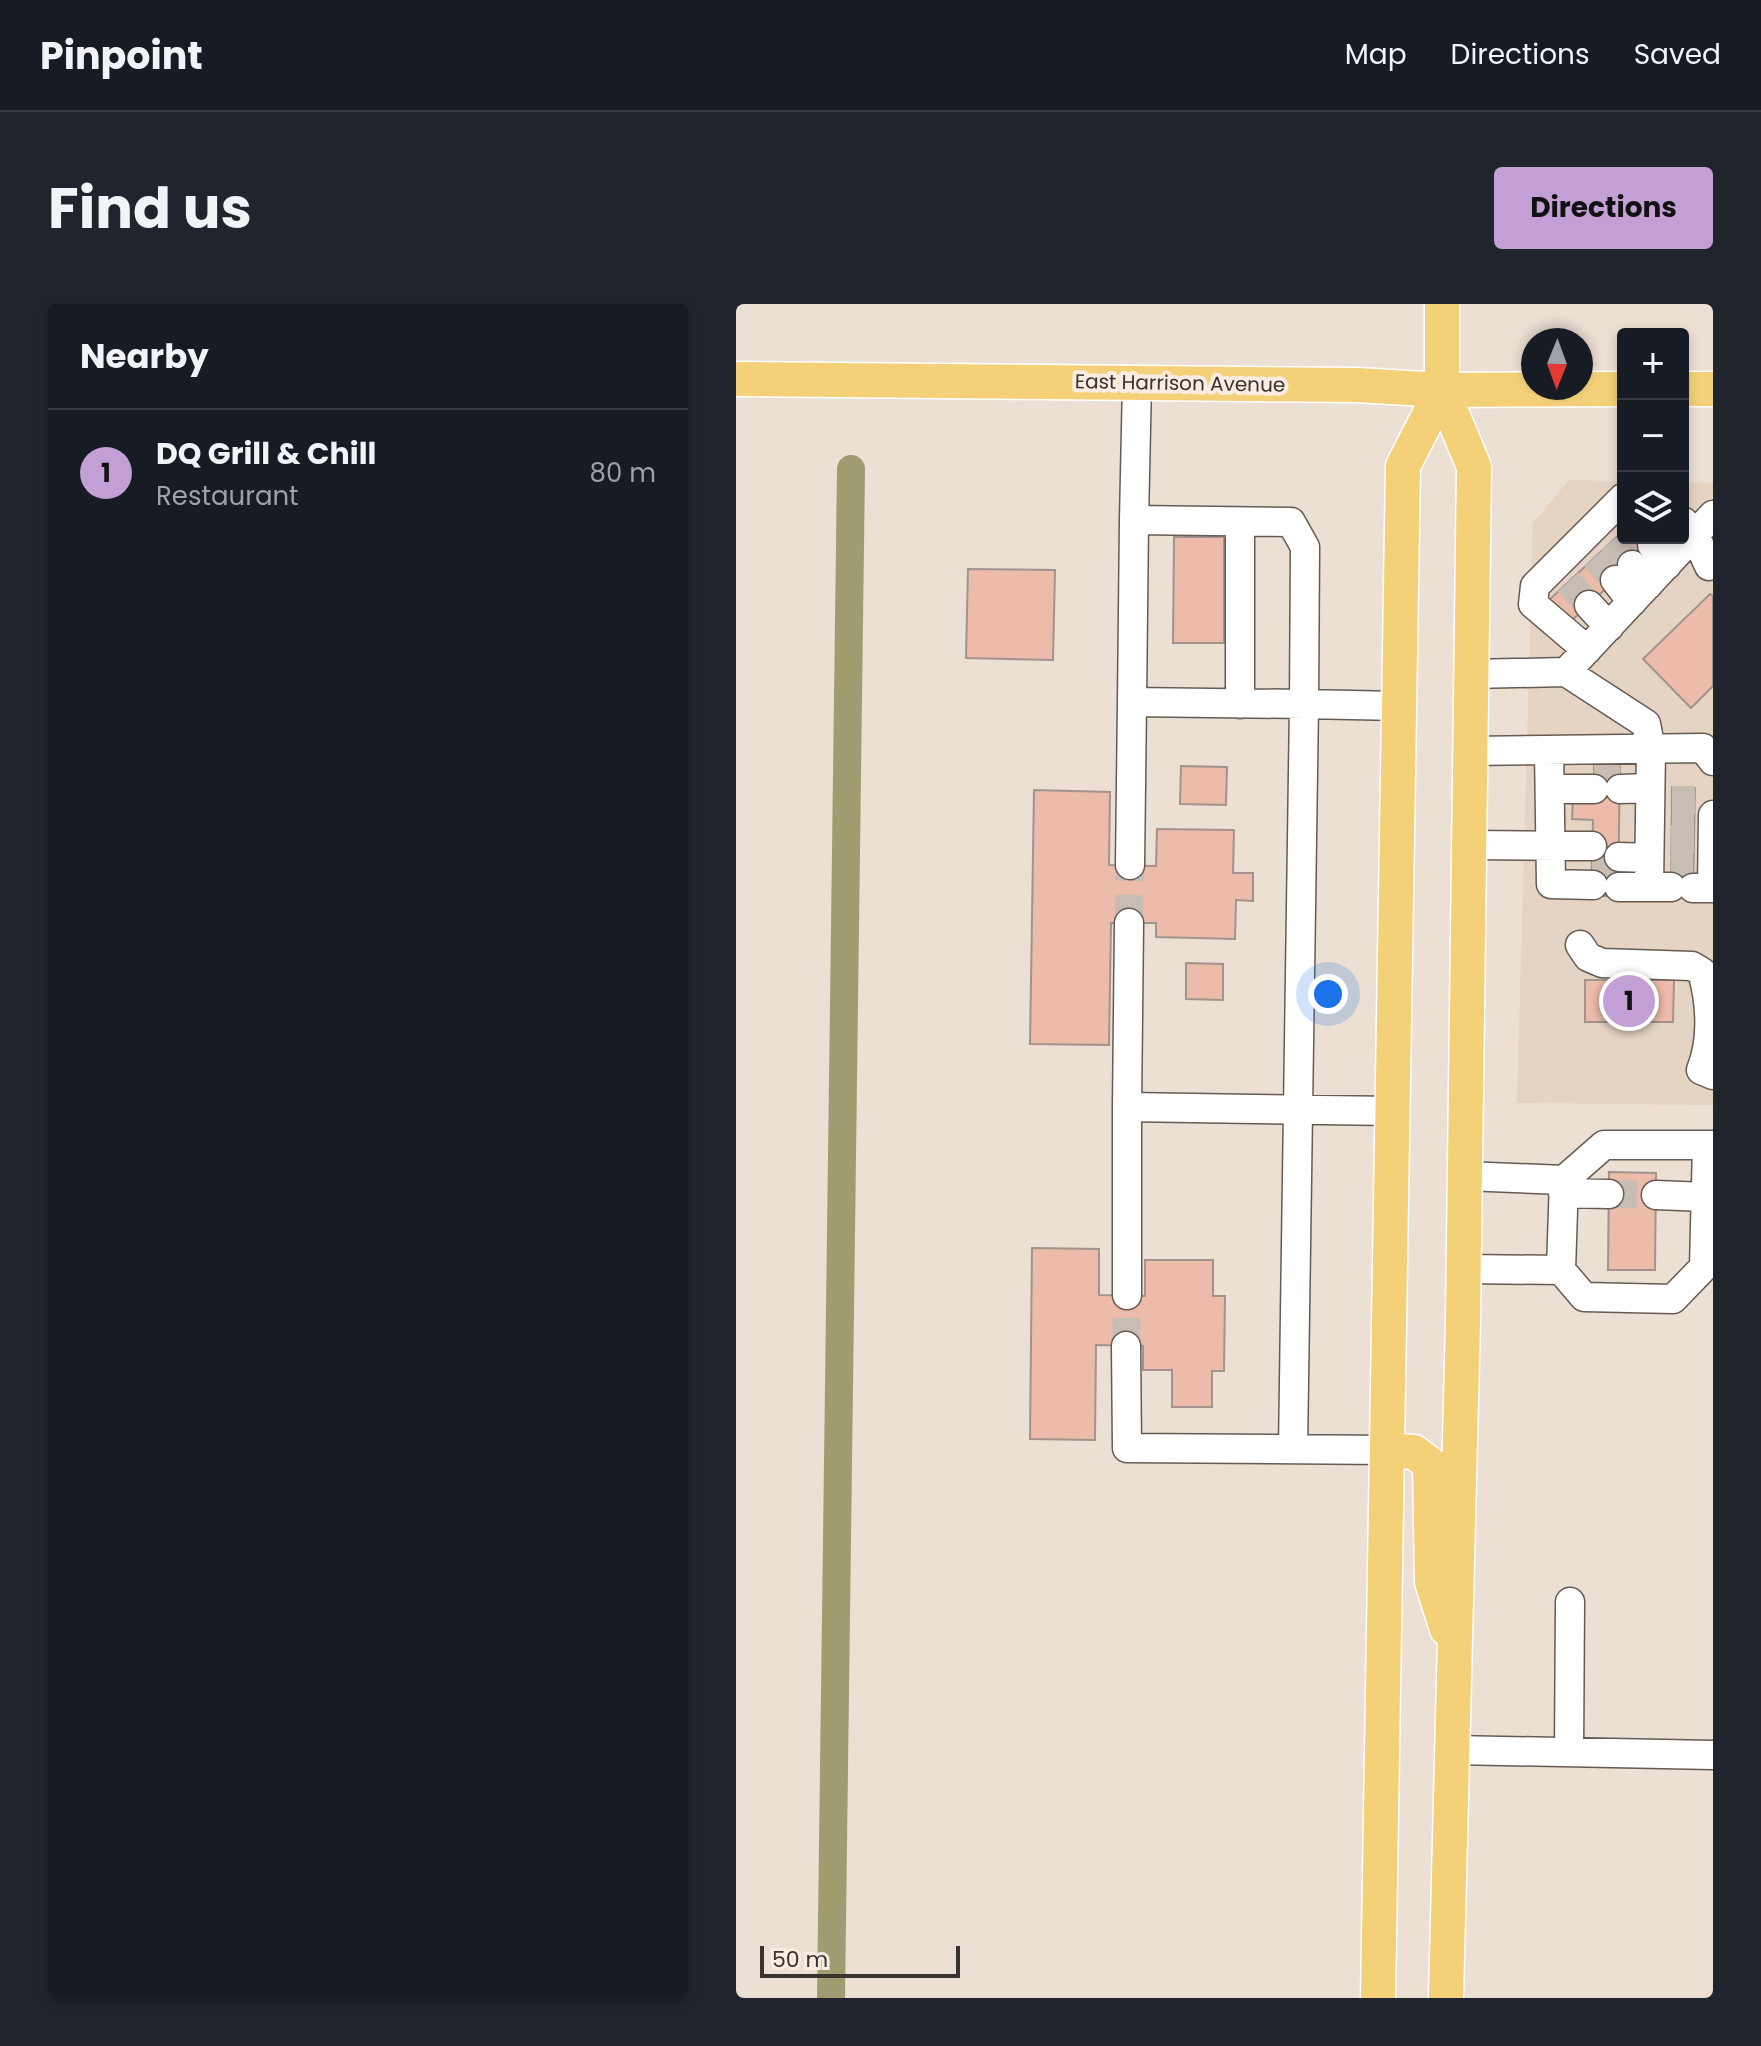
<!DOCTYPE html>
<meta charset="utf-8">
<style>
:root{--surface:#171b24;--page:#20242c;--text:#f1f3f6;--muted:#9ea1a6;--line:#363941;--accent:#c2a0d5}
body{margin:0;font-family:Poppins,sans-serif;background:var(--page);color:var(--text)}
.controls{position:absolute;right:24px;top:24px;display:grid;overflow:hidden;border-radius:8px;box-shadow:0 4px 12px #0003}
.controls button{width:72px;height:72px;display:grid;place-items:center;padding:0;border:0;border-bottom:2px solid var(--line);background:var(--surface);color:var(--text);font:40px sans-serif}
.compass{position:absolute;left:785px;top:24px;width:72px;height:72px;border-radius:50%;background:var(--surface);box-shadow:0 4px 12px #0003;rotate:181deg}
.scale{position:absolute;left:24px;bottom:20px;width:200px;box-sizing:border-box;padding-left:8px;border:4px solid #38332e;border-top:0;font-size:22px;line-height:28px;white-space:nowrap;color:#38332e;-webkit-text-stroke:6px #f9ece1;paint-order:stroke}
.you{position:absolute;left:592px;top:690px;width:28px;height:28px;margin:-20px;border:6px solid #fff;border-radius:50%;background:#1a73e8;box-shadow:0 0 0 12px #1a73e833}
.badge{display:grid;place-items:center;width:52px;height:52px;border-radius:50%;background:var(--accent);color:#111;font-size:26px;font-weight:700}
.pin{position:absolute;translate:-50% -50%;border:4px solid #fff;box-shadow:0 2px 8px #0006}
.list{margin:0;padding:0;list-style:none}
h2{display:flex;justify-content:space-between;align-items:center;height:104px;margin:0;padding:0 32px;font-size:34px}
h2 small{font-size:26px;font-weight:400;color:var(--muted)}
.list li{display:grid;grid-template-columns:52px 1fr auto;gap:24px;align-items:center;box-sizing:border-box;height:128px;padding:0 32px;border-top:2px solid var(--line)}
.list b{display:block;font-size:30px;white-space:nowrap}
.list p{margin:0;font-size:26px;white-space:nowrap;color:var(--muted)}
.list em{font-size:26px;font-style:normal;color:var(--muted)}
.icon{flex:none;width:44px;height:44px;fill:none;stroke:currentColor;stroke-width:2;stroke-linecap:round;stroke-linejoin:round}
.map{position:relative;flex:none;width:977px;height:1694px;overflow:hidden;border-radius:8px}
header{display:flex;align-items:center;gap:48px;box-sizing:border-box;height:112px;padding:0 40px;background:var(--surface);border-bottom:2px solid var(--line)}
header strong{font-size:38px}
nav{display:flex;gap:44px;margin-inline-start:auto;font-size:28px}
.intro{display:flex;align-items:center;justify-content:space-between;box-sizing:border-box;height:192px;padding:0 48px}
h1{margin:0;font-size:56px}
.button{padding:20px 36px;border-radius:8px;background:var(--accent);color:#111;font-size:28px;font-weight:700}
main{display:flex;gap:48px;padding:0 48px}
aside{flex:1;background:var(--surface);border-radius:8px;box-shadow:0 4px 12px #0003}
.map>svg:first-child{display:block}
</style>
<header>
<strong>Pinpoint</strong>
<nav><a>Map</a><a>Directions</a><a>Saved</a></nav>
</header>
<div class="intro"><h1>Find us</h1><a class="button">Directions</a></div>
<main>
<aside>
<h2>Nearby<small></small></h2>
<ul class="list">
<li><span class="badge">1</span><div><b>DQ Grill &amp; Chill</b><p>Restaurant</p></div><em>80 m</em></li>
</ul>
</aside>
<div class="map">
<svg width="977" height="1694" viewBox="0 0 977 1694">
<rect width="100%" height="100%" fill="#ecdfd4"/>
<path fill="#e5d3c3" d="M833,176l54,1v57h60v-56l30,1v622l-196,-2 16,-580z"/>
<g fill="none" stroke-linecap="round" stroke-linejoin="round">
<path stroke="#9f9c70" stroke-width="28" d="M95,1694l20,-1529"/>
</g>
<path fill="#ecbbaa" stroke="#a2938d" stroke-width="2" d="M887,227v7h37l-92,86 -21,-22z
M438,233h50v106h-51z
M232,265l87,1 -2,90 -87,-2z
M974,290l3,2v90l-22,22 -48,-49z
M858,455l26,1 -2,136h-27l2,-76 -21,-1 1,-22h21z
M445,462l46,1 -1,38 -46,-1z
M936,483l23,1 -2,107h-22z
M298,486l76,2 -1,73 47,1 1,-37 77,1 -1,43h20v28l-17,-1 -1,39 -79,-2v-14h-45l-2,122 -79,-1z
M450,659l37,1v36l-37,-1z
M890,668h18l-1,8h31l-1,42h-88v-42h41z
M873,868l47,1 -1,97h-47z
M296,944l67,1v46l46,1v-36h68v36h12l-1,75h-12v36h-40v-37h-29v-24l-47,-1 -1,95 -65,-1z"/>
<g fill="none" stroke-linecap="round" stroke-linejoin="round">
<path stroke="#c8bdb3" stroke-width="28" stroke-dasharray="28 14" stroke-linecap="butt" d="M876,237l20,24
M859,253l20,23
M832,278l21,23
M858,464l26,-1
M936,496h23
M936,516h22
M935,535h23
M935,562h22
M856,567h27
M393,619l1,-58
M873,890l47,1
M390,1042l1,-51"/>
<defs>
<path id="minor" d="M504,218v182
M948,218l11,13 14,31 4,-1
M916,241l15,20
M896,261l16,20
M879,276l17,22
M853,301l20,22
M851,346l-54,-46 2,-18 88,-88
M830,368l147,-157
M736,370l94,-2 80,52 5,25 -2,137
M396,398l2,-182
M813,446l2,134 42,1
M735,447l232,-3 10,13
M814,485h44
M884,485l30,-1
M734,541l122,1
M883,553l29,1
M394,561l2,-163 172,2 1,-157 -14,-25 -157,-2 3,-137
M883,583h52
M957,584h19l1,-73
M844,641l8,12 14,6 90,3 10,6c9,31 11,68 -1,98l12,5
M391,803l2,-184
M828,876l40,-35h109
M827,889l46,1
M920,891l49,2
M728,965l97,1 3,-90 -99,-4
M825,966l23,27 89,2 31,-32 3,-122
M391,991v-188l265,4
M390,1042l1,102 260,2
M557,1145l11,-745 95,2
M717,1446l260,5
M833,1448l1,-150"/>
<path id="major" d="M706,0v86l32,77 -11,854 -17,677
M0,75l621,6 85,5 181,-1
M947,85h30
M651,1146l27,2 16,12 2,118 15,47
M642,1694l25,-1532 39,-76"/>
</defs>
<use href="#minor" stroke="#665b52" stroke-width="31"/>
<use href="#major" stroke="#fff" stroke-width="37"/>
<use href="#minor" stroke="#fff" stroke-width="28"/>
<use href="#major" stroke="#f4d179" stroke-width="34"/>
</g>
<g text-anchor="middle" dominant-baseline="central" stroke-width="8" stroke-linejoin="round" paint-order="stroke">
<g font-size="20" fill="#38332e" stroke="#f9ece1">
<text transform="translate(444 79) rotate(1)">East Harrison Avenue</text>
</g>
</g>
</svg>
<div class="controls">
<button>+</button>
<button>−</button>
<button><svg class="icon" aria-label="layers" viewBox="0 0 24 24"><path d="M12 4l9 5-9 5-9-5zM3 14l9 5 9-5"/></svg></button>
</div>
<svg class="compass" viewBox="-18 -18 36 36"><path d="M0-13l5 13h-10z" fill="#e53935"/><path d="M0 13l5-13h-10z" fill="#9ea1a6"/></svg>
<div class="scale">50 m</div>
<div class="you"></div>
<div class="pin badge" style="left:893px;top:697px">1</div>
</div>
</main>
